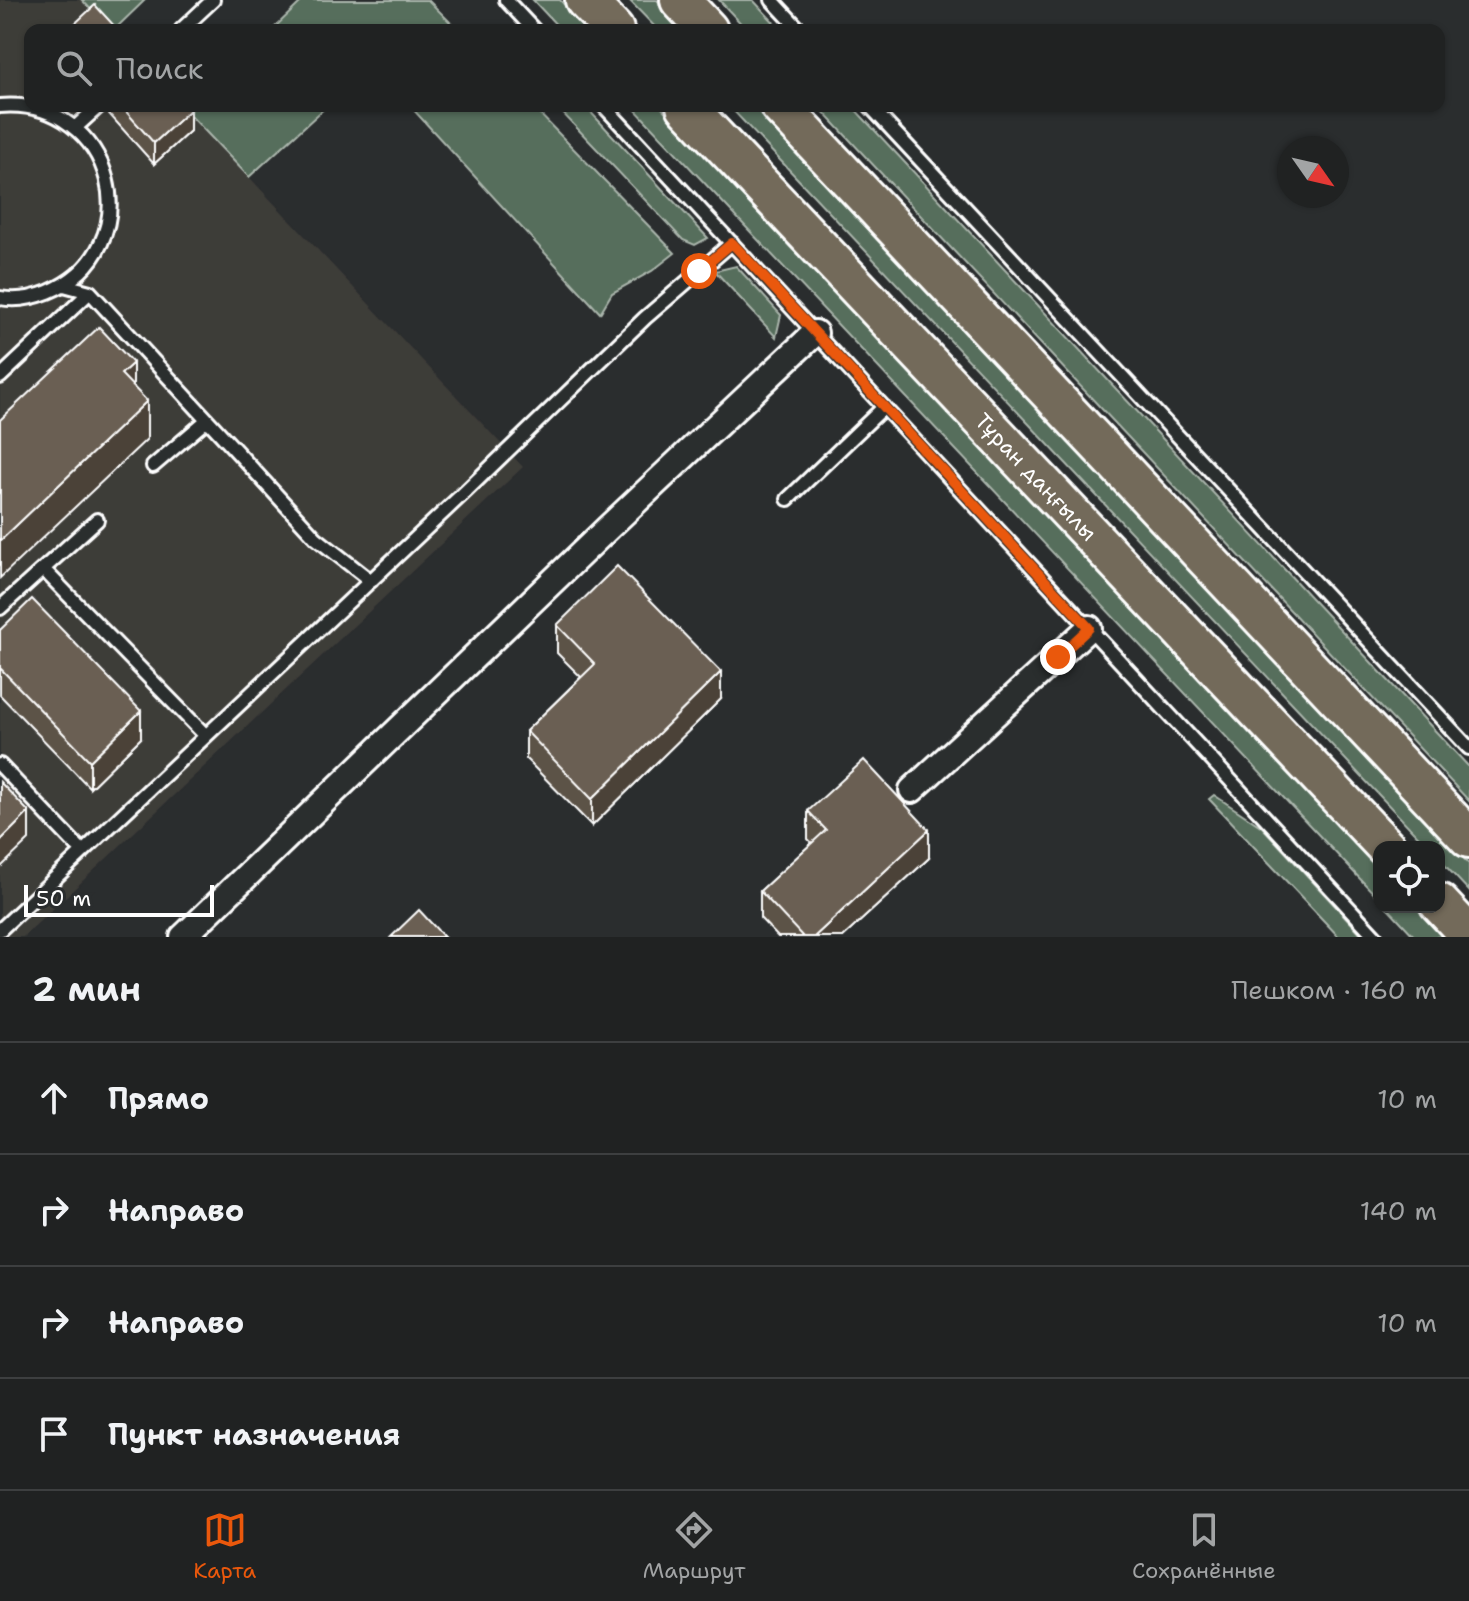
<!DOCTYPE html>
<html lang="ru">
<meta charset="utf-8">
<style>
:root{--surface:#202222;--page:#2d2f2f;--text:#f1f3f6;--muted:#a2a4a5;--line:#3d3f40;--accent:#ea580c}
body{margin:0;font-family:"Shantell Sans",sans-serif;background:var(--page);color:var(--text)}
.controls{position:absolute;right:24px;bottom:24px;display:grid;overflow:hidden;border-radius:16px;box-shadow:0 2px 6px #0004}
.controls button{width:72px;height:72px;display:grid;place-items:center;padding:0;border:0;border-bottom:2px solid var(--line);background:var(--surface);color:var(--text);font:40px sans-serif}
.compass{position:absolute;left:1277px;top:136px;width:72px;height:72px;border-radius:50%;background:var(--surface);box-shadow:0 2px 6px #0004;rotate:124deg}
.scale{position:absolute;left:24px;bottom:20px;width:190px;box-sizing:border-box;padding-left:8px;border:4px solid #fff;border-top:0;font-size:22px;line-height:28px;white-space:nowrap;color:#fff;-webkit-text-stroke:6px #2a2d2e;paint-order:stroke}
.stop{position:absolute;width:24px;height:24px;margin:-18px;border:6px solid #ea580c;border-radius:50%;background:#fff}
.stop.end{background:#ea580c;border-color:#fff;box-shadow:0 2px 8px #0008}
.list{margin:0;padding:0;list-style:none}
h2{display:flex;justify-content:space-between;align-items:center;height:104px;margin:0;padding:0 32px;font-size:34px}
h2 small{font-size:26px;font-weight:400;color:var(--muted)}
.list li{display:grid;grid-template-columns:52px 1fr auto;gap:24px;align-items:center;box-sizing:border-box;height:112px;padding:0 32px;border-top:2px solid var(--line)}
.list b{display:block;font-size:30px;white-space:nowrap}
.list em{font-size:26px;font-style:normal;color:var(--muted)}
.icon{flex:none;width:44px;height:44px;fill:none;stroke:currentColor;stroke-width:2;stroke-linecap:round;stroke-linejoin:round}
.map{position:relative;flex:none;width:1469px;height:937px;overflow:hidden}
.search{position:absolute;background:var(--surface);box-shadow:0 2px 6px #0004;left:24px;right:24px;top:24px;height:88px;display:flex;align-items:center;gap:20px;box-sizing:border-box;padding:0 28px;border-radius:16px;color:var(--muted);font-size:30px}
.sheet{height:552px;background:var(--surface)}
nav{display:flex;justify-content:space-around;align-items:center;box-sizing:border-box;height:112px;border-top:2px solid var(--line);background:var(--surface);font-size:22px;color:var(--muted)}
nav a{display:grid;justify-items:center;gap:4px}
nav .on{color:var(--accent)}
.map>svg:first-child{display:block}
</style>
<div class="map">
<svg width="1469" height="937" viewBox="0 0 1469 937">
<rect width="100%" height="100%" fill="#2a2d2e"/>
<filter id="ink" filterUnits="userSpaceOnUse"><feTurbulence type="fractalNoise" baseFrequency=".0125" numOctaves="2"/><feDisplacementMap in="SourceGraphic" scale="16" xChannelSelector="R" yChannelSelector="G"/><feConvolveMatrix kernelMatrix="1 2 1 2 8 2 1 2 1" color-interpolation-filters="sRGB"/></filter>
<g filter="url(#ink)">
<path fill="#3e3c39" d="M0,0h82l28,30h-80v76h152l341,361 -500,470h-23z"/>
<path fill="#576e5b" stroke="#abb6ad" stroke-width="2" d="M82,0h63l-31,30h-4z
M303,0h125l30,30h-186z
M533,0h27l28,30h-27z
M629,0h28l28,30h-27z
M719,0h34l28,30h-34z
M195,106h132l-78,71 -61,-64z
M410,106h122l143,147 -23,18 -40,22 -12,20z
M556,106h29l123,132 -13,7 -12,-5z
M632,106h28l719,761v32z
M729,106h28l712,758v27l-30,-32v-12h-11z
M818,106h34l617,661v34z
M736,266l45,49 -5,22 -61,-66z
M1214,795l48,32 102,110h-25l-130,-138z
M1387,907h29l29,30h-30z"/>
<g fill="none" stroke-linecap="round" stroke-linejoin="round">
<defs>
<path id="service" d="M506,0l28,30
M772,0l28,30
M181,30l32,-30
M0,106c115,-9 153,142 48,186 -15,6 -32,9 -48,6
M604,106l772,831
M870,106l599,642
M76,127l23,-21
M64,285l26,7 226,246 55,43
M0,377l90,-85
M153,466l54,-46
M788,499l96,-92
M43,569l163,167
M0,608l97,-88
M0,765l83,87
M0,930l467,-440 178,-172 87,-75"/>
<path id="minor" d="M912,790l177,-162
M183,937l427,-411 205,-193"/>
<g id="primary">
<path d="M585,0l29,30"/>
<path d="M680,0l28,30"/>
<path id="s1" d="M686,106l700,741"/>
<path d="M780,106l689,732"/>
<path d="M1439,903l30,32"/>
</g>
</defs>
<use href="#service" stroke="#fff" stroke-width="18"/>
<use href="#minor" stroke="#fff" stroke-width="30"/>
<use href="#primary" stroke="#fff" stroke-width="44"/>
<use href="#service" stroke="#2a2d2e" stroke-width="12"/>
<use href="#minor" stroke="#2a2d2e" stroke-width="24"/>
<use href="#primary" stroke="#736b5a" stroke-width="38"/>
</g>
<path fill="#5c5247" stroke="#fff" stroke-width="2" d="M102,106h85l3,25 -36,33z
M557,625l164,74 -129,127 -66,-67v-28l55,-54 -24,-24z
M0,630l141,108 -51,50 -90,-93z
M808,811l121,47 -86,79h-65l-18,-19v-27l52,-48 -4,-4z"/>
<path fill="#4b4239" stroke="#fff" stroke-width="2" d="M190,110v21l-36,33v-21z
M133,363v38l-12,-27z
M147,401v38l-147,139v-37z
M721,672v27l-129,127v-27z
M141,711v27l-51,50v-27z
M29,812v28l-29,28v-27z
M929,830v28l-86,79h-29z"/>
<path fill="#6b5f52" stroke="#fff" stroke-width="2" d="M95,5l23,25h-50z
M121,106h66l3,4 -36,33z
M99,327l34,36 -12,11 26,27 -147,140v-121z
M617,566l104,106 -129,127 -66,-68 69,-67 -38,-39z
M32,599l109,112 -51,50 -90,-93v-38z
M864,760l65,70 -115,107h-11l-43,-46 66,-61 -18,-19z
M0,782l29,30 -29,29z
M419,910l25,27h-53z"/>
</g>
<g fill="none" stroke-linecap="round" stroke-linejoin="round" filter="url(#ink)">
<path stroke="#ea580c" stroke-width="10" d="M699,271l33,-28 357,385 -31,29"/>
</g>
<g text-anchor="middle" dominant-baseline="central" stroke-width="6" stroke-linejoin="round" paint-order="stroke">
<g font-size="22" fill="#fff" stroke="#2a2d2e">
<text stroke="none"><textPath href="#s1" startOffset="510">Тұран даңғылы</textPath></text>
</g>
</g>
</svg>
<div class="controls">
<button><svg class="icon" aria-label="locate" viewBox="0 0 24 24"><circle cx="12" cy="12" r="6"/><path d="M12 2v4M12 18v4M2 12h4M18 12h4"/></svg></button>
</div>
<svg class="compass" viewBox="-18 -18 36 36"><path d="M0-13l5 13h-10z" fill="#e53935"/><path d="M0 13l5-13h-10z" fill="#a2a4a5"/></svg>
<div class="scale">50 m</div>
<div class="stop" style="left:699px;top:271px"></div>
<div class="stop end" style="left:1058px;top:657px"></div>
<div class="search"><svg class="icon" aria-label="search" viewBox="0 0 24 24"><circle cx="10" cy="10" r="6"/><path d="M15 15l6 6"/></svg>Поиск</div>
</div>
<section class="sheet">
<h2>2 мин<small>Пешком · 160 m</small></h2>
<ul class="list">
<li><svg class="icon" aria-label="ahead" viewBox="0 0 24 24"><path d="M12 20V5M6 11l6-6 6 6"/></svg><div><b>Прямо</b></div><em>10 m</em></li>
<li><svg class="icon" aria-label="right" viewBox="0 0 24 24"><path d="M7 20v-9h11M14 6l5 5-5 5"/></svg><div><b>Направо</b></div><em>140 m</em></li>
<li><svg class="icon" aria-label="right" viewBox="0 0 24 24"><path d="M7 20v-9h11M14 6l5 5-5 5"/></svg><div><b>Направо</b></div><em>10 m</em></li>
<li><svg class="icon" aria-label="arrive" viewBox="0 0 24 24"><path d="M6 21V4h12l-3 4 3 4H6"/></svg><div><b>Пункт назначения</b></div></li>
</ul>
</section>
<nav>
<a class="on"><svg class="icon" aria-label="map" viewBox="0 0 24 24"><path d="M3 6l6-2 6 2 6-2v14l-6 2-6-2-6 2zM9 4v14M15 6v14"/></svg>Карта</a>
<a><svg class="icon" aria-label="directions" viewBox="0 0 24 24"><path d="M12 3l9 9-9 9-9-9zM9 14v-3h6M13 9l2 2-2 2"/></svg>Маршрут</a>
<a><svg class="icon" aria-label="saved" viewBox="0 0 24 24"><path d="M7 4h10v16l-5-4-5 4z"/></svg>Сохранённые</a>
</nav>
